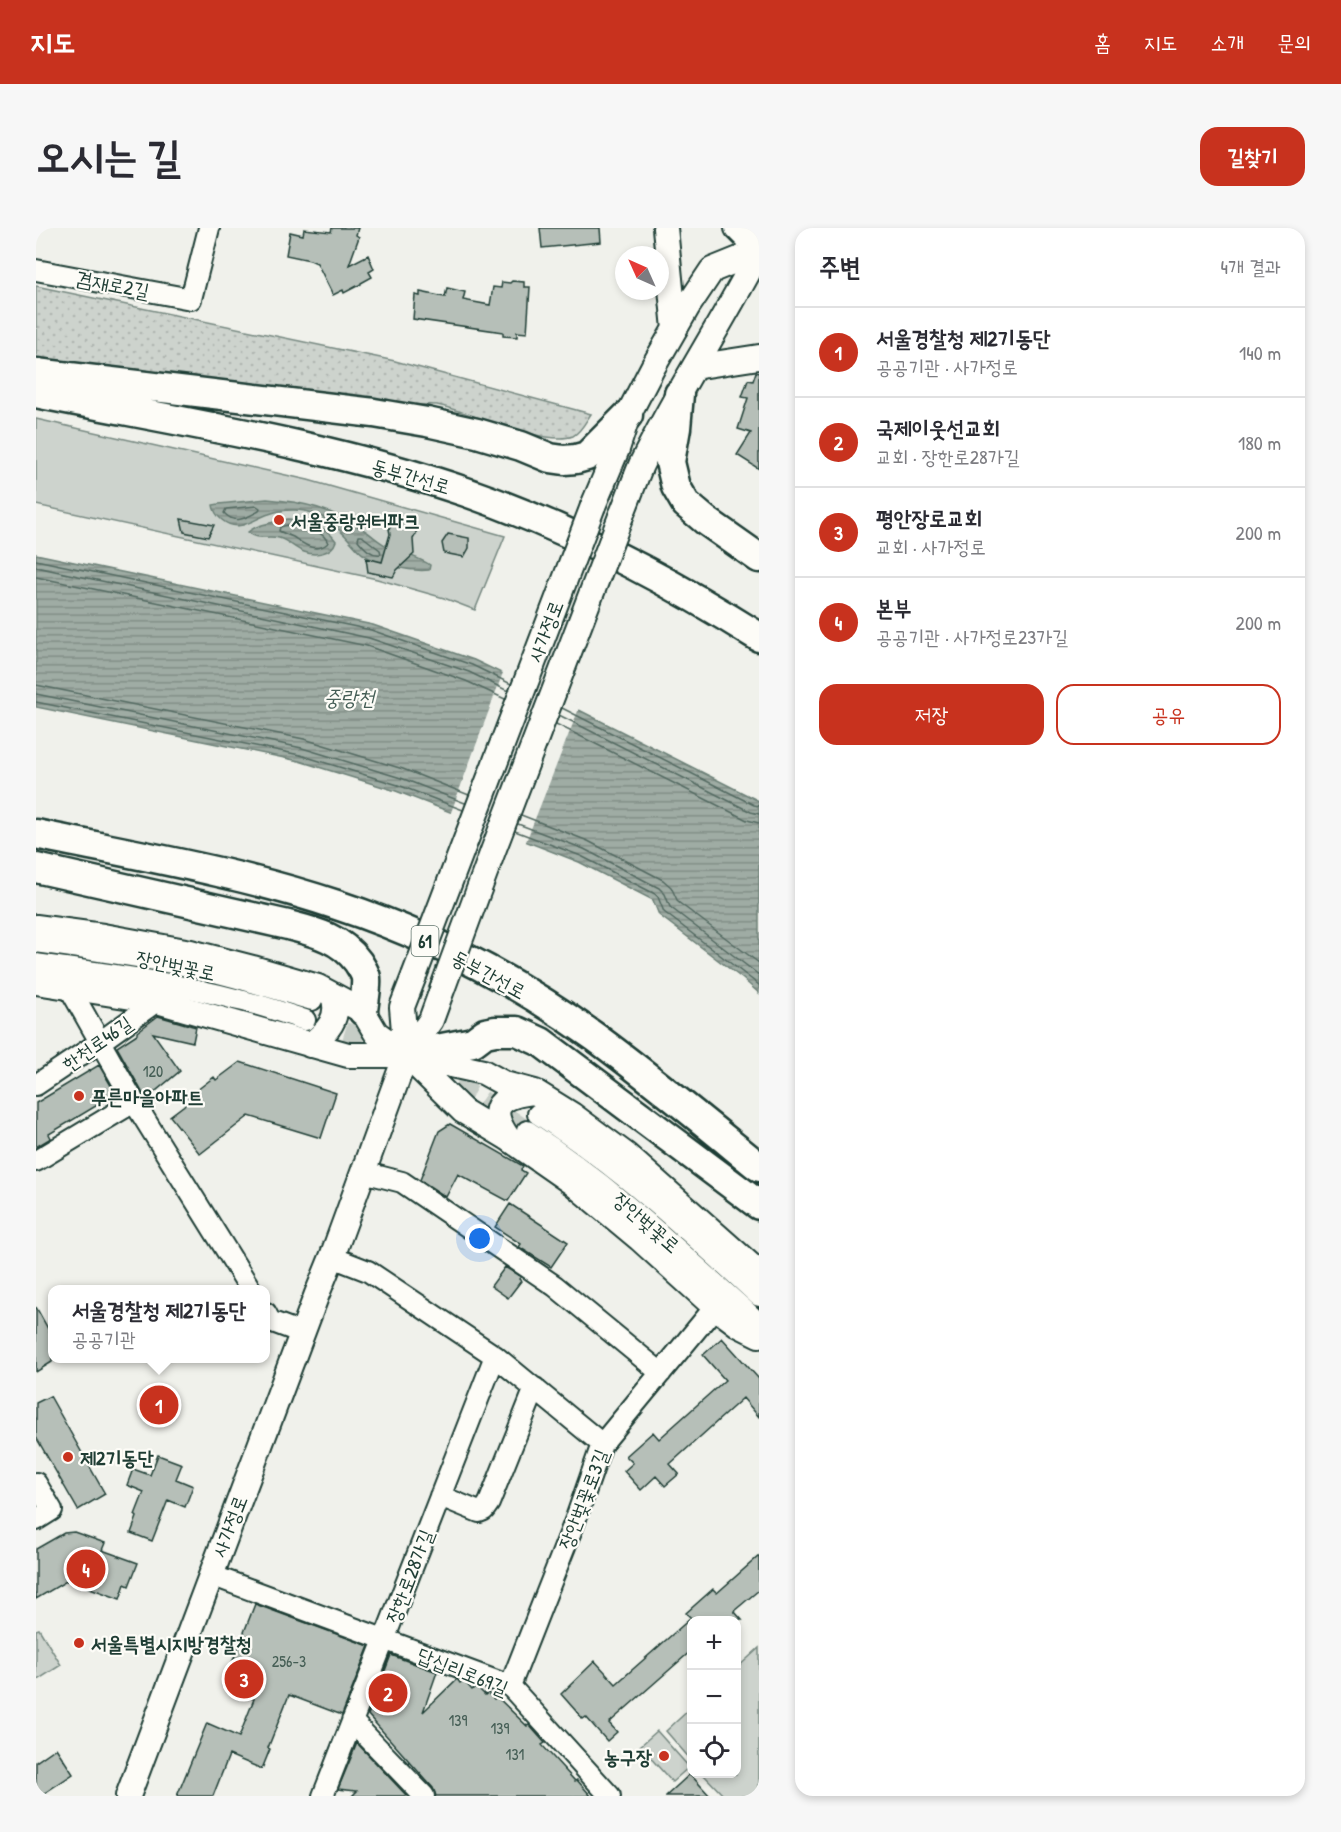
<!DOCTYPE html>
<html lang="ko">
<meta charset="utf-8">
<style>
:root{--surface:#fff;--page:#f7f7f7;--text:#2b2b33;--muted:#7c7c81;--line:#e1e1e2;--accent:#c8321e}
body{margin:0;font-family:"Patrick Hand","Poor Story",sans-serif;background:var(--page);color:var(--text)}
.controls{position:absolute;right:18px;bottom:18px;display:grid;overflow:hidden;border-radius:12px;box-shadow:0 3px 9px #0003}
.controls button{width:54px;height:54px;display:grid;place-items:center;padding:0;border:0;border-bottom:2px solid var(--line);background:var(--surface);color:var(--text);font:30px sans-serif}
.compass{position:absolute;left:579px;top:18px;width:54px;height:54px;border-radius:50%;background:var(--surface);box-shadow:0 3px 9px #0003;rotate:315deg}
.you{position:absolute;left:444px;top:1011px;width:21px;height:21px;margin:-15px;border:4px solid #fff;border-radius:50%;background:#1a73e8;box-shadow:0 0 0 9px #1a73e833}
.badge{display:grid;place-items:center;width:39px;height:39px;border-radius:50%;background:var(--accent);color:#fff;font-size:20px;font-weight:700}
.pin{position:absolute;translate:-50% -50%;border:3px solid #fff;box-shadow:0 2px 6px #0006}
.popup{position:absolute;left:12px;top:1057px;width:222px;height:78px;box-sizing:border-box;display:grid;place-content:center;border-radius:12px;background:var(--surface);filter:drop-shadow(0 2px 4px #0005);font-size:20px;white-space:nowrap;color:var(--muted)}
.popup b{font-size:22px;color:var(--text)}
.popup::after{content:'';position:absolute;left:50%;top:100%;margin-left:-12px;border:12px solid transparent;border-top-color:var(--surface)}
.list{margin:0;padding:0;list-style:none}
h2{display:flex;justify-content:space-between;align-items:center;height:78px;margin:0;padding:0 24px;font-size:26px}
h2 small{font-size:20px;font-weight:400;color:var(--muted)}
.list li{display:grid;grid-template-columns:39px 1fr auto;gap:18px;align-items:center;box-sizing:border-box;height:90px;padding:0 24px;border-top:2px solid var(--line)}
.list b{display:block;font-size:22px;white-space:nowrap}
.list p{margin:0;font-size:20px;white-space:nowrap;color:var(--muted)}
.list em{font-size:20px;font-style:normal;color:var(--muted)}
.actions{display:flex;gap:12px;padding:18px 24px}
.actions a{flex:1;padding:14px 0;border:2px solid var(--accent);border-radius:18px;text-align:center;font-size:21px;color:var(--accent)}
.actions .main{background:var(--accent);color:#fff}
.icon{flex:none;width:33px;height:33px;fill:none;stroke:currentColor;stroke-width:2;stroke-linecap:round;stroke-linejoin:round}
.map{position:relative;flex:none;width:723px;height:1568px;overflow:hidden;border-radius:18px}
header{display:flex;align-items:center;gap:36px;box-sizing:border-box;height:84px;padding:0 30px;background:var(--accent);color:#fff}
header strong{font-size:28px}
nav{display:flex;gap:33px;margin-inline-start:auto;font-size:21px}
.intro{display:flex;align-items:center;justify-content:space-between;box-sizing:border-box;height:144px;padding:0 36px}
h1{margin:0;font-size:42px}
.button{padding:15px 27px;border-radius:18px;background:var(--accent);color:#fff;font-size:21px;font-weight:700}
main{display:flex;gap:36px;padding:0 36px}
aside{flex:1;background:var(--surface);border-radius:18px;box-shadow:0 3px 9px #0003}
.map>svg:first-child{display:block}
</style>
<header>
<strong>지도</strong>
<nav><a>홈</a><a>지도</a><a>소개</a><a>문의</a></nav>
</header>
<div class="intro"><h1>오시는 길</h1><a class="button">길찾기</a></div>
<main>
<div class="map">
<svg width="723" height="1568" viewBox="0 0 723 1568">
<defs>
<pattern id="grass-dots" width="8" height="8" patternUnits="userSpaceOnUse" patternTransform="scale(1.5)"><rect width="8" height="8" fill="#cdd3cd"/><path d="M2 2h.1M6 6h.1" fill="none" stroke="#b0b6b1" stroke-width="1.8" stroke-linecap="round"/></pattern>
<pattern id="water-rules" width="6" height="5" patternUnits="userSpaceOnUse" patternTransform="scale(1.5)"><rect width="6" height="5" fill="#9faca4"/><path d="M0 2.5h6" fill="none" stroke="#818d86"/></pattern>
</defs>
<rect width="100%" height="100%" fill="#f0f1eb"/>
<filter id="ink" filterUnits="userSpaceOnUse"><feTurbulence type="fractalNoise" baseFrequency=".0167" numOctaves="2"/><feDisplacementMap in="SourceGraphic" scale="12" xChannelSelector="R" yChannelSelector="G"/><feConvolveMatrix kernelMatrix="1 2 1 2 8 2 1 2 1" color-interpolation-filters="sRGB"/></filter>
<g filter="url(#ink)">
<path fill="url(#grass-dots)" stroke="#768880" stroke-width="1.5" d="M0,58l359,75 196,53c-5,7 -10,18 -18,22 -29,11 -104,-25 -136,-31 -9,-1 -19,0 -28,1l-373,-42z"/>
<path fill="#cdd3cd" stroke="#768880" stroke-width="1.5" d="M0,191l272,61 197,56 -30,74 -31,-12 -67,-19 -341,-74z
M3,1401l22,36 -25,16v-51z
M723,1420v148h-35l-21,-22h33l1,-106z
M655,1480v52l-25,-29z
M621,1503l32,36 -17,15 -32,-36z"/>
<path fill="url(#water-rules)" stroke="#6c8077" stroke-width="1.5" d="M231,271c38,3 64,10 97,31 8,5 15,12 23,16 14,8 30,10 43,19l-1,5c-18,2 -51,-5 -66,-16 -5,-3 -9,-9 -13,-13 -12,-14 -26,-26 -45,-30 -11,-2 -26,-1 -36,3 -16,5 -30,20 -47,6 -5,-4 -8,-8 -9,-15l6,-1z
M252,291c18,1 37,6 48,22 -4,13 -21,15 -32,11 -9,-3 -15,-11 -25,-14 -12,-3 -21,3 -31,-6 10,-8 27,-10 40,-13z
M0,326l337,71 101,35 105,50 180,91v192l-16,-14 -84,-64 -6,-15 -74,-38 -183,-71 -97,-30 -263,-54z"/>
<path fill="#f0f1eb" d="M468,442l76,36 -55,138 -75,-29z"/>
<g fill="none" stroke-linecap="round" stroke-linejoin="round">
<path stroke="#526961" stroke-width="1.5" d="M221,278l3,2 -1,3c-13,7 -24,14 -35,2l2,-4z
M252,297c13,1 35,4 40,18 -13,11 -24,1 -35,-6 -5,-2 -10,-4 -14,-6l1,-4z
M323,308h3l18,14 1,4c-10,2 -17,-7 -23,-14z
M0,332l335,70 101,35 39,19
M0,339l333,71 100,34 39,19
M0,349l331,69 99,35 39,18
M0,457l268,54 99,30 66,26
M0,466l266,54 99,30 64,25
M0,474l264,53 98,30 65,25
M526,480l192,97 5,1
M523,487l192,97 8,2
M520,496l191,96 12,3
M485,587l67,26 75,39 8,7 7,15 81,61
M482,596l66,25 75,39 6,6 5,13 89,68
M479,603l66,25 74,38 3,3 6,15 95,73"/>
</g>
<path fill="#b6bfb8" stroke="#1f3d34" stroke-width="1.5" d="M296,0h26l-2,7 3,2 -10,28 19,-10 6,14 -5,3 3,5 -11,6v1l-17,9 -1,-3 -10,5 -16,-32 -7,-3 -24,-5 4,-23 13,3 1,-6 27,3z
M504,0h60l1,14 -59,6z
M476,53l12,1v5h6l-3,46 -10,-1v5l-14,-1v-4l-90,-13 2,-24 5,1v-4l25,5 2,-9 18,4 -2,8 27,5 3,-18 8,1 1,-6 8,1z
M720,144l3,1v96l-22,-14 14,-22 -13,-4 10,-31 -6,-1 6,-17 5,1z
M145,291l33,6 -6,12 -24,-5z
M359,292l21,4v10l-3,5 1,15 -17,16 -4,7 -25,-5 -2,-14 16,4 8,-28 -1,-5z
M412,306l21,4v10l-5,9 -20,-4 -2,-10z
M122,788l38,11 -3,15 -40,-9 27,38 -34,28 -29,-52 20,-13v-2z
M204,834l96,31 -15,45 -72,-22 -49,38 -30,-38 21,-16 -3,-3 26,-20 2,3z
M63,837l17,29 -67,40 2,4 -15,9v-44z
M414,896l73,42 -2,4 5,3 -18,28 -50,-27 -12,23 -26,-17 19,-49z
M474,976l58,38 -17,25 -32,-20 2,-3 -26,-17z
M469,1039l16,10 -2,2 2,2 -13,17 -17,-12z
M0,1079l16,29v26l-16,10z
M686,1110l37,41v38l-16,-19 -73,66 9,10 -14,12 -9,-10 -15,14 -17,-19 9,-8 -7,-7 27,-24 6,7 66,-59 -22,-25z
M14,1168l55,98 -27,16 -42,-73v-34z
M122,1227l24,9 -6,15 17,7 -8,21 -17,-7 -16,41 -21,-8 6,-16 -2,-2 9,-23 -17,-7 6,-16 17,6z
M38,1304l31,11 -3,7 36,13 -9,23 -4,-2 -5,15 -52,-19 -32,19v-50l28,-16z
M723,1328v34l-25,21 8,9 -50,-1v31l-83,73 8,9 -10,9 -21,-24 -3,2 -22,-25 34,-33 21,23 75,-66 -5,-5 27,-24 4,4z
M219,1376l114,42 -27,69 -53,-20 -21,53 2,1 -8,20 -33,-14 -16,41h-36l30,-73 32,14 15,-38 -31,-13z
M355,1427l46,17 -14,40 34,-33 3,4 3,-2 2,1 7,8 4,-4 9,9 3,-2 6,6 2,-3 31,30 2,-1 16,18 -3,2 33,36 2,-1 14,16h-155l-3,-8 -65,-73z
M321,1515l50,53h-55l5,-5 -19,-2z
M20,1520l17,26 -33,22h-4v-34z
M654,1546l20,22h-44z"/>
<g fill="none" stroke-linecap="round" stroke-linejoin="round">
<path stroke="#c6cdc6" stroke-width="20" stroke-dasharray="20 10" stroke-linecap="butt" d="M280,795l50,16 24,12
M393,843l51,28 47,32"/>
<defs>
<path id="minor" d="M0,42l155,29 18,-71
M0,714c52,7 104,14 156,25 41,8 80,21 120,33
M0,736c68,9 137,18 203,36 23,5 44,13 66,20
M33,759l65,115 117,188
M0,857l64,-43 57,-41
M502,886c81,53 150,116 221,182
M491,903c86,56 156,124 232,192
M0,933l98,-59
M327,944l39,10 153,104 106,87
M296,1029l36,14 127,85 107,88
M230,1085l4,8 32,12
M0,1255l16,27 -16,10
M404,1268l39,16 5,-2 5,-7 46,-115
M175,1347l299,111 100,110
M474,1458l65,-165 27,-77 113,-137
M316,1493l72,75
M287,1568l172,-440"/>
<path id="major" d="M629,0l10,101
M701,0l22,22
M658,139l65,-10
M557,278l24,-57 11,-34 25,-48 35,-61 24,-36 47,-19
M585,288c7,-17 13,-34 20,-51 35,-73 81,-141 118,-213
M0,699l67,9 88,16 62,16 65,19 45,24 13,22 30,22 57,56 45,27 66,46 66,55 75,68 24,18 20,10
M0,754l121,19 191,54h58l77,17 22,12 30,8 37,23 54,40 133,118
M274,817c17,-13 31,-27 23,-49
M370,827l-4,-48 12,-31
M472,910c-22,-31 -8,-42 25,-46
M92,1568l189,-502 15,-37 74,-202 25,-35 12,-33"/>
<path id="highway" d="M0,145l338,40 53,9 50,11 44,13 29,12 14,2 12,-1 11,-3 41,-41
M0,165c144,29 291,51 430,99 103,36 201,87 293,145
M643,166l-3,34 -6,34 6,25 10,17 19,16 54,38
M0,606c100,21 203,38 301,71 91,30 180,76 258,132 56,41 110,86 164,130
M0,640l252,57c27,7 53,13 70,37 3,5 7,10 8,16 1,10 -2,23 -3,33
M370,827l67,-13 12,-9 10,-2h22l24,11 218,163"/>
</defs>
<use href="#minor" stroke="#1f3d34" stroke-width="24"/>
<use href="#major" stroke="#1f3d34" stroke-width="28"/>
<use href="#highway" stroke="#1f3d34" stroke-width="33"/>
<use href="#minor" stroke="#fdfcf7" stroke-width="20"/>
<use href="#major" stroke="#fdfcf7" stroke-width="24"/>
<use href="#highway" stroke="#fdfcf7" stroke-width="28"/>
<defs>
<path id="major-bridge" d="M378,748l179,-470
M407,759l50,-136 128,-335"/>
</defs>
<use href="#major-bridge" stroke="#1f3d34" stroke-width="28" stroke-linecap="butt"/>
<use href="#major-bridge" stroke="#fdfcf7" stroke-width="24"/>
</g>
</g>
<g fill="#c8321e" stroke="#fdfcf7" stroke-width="2">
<circle cx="243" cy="292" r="6"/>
<circle cx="43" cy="868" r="6"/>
<circle cx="32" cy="1229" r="6"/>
<circle cx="43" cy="1415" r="6"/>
<circle cx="628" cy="1528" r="6"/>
</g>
<g text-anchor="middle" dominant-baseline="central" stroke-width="4.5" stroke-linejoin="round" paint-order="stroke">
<g font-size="16" fill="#455e55">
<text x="117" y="843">120</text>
<text x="253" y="1433">256-3</text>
<text x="422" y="1492">139</text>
<text x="464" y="1500">139</text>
<text x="479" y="1526">131</text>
</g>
<rect fill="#fdfcf7" stroke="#62766e" stroke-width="1.5" x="375.5" y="698" width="27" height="30" rx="4.5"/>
<g font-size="18" font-weight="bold" fill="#1f3d34">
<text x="389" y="713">61</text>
</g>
<g font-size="20" fill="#1f3d34" stroke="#fdfcf7">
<text transform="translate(77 56) rotate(11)">겸재로2길</text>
<text transform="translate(375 248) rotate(16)">동부간선로</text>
<text transform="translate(509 403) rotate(-69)">사가정로</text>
<text transform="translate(140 737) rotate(12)">장안벚꽃로</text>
<text transform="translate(453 746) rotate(28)">동부간선로</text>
<text transform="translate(61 815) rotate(-35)">한천로46길</text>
<text transform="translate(611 994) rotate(41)">장안벚꽃로</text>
<text transform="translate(547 1271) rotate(-69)">장안벚꽃로3길</text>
<text transform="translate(193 1298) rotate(-69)">사가정로</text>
<text transform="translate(373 1348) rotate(-69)">장한로28가길</text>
<text transform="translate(427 1443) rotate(22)">답십리로69길</text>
</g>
<g font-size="20" font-weight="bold" fill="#1f3d34" stroke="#fdfcf7" text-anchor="start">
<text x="255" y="292">서울중랑워터파크</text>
<text x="55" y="868">푸른마을아파트</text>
<text x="44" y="1229">제2기동단</text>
<text x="55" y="1415">서울특별시지방경찰청</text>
<text x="616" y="1528" text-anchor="end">농구장</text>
</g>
<g font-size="21" font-style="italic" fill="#455e56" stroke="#fdfcf7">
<text x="313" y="469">중랑천</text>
</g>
</g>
</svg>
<div class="controls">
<button>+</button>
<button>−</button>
<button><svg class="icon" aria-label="locate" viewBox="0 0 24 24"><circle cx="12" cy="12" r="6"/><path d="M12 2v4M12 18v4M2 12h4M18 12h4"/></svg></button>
</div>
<svg class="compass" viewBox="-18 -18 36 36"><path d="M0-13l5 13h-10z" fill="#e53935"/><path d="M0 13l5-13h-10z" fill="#7c7c81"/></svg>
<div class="you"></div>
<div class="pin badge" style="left:123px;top:1177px">1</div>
<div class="popup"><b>서울경찰청 제2기동단</b>공공기관</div>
<div class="pin badge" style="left:352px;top:1465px">2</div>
<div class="pin badge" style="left:208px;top:1451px">3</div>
<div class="pin badge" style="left:50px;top:1341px">4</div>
</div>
<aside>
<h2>주변<small>4개 결과</small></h2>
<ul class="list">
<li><span class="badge">1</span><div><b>서울경찰청 제2기동단</b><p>공공기관 · 사가정로</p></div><em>140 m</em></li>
<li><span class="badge">2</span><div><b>국제이웃선교회</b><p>교회 · 장한로28가길</p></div><em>180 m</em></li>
<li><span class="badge">3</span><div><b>평안장로교회</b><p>교회 · 사가정로</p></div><em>200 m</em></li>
<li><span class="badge">4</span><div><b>본부</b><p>공공기관 · 사가정로23가길</p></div><em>200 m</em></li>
</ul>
<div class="actions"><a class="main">저장</a><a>공유</a></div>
</aside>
</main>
